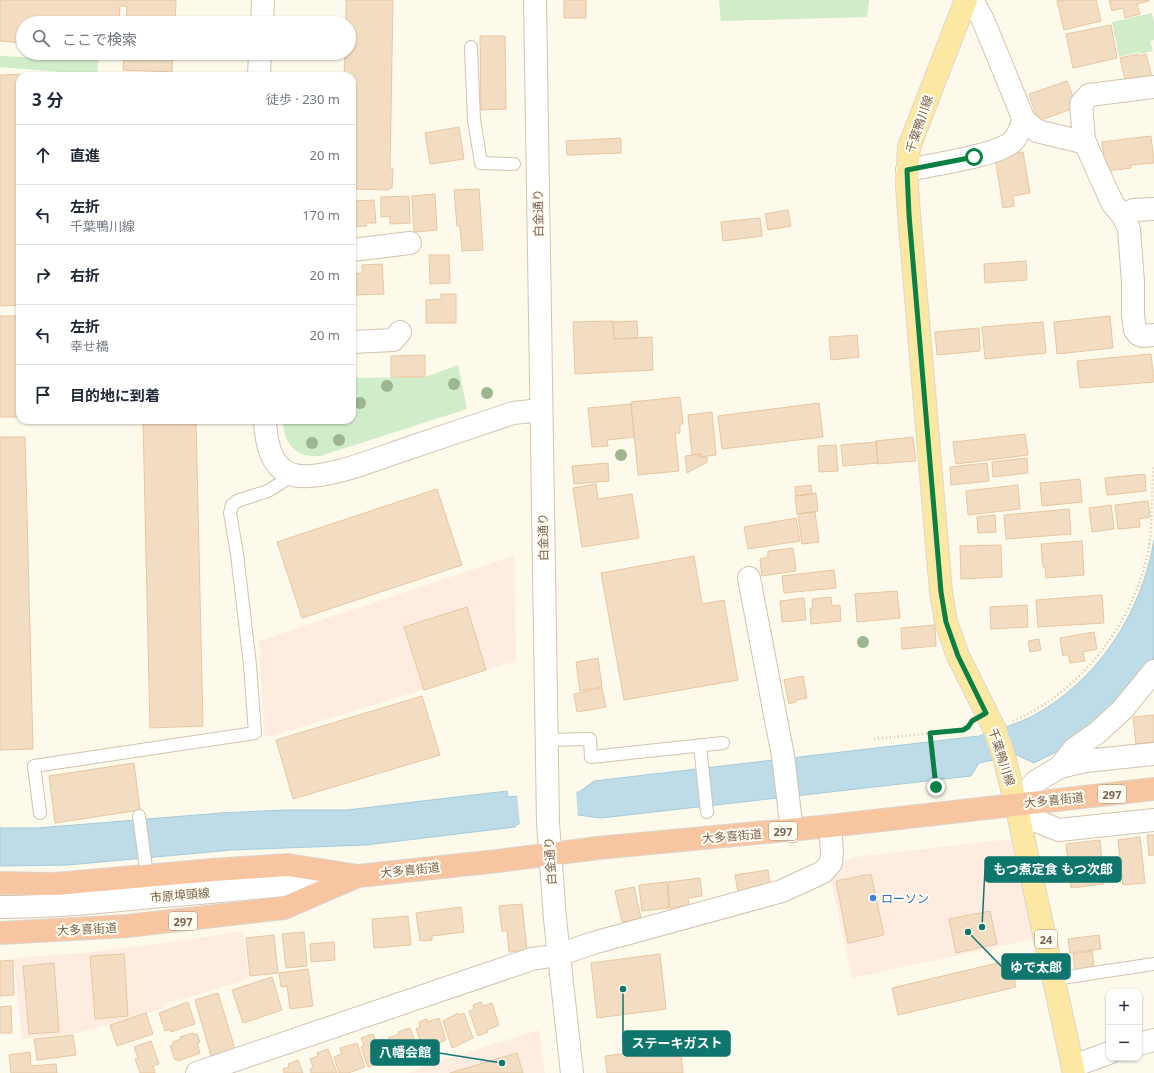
<!DOCTYPE html>
<html lang="ja">
<meta charset="utf-8">
<style>
:root{--surface:#fff;--page:#f2f2f3;--text:#1f2937;--muted:#747a83;--line:#e0e1e3}
body{margin:0;font-family:"Noto Sans","Noto Sans JP",sans-serif;background:var(--page);color:var(--text)}
.controls{position:absolute;right:12px;bottom:12px;display:grid;overflow:hidden;border-radius:8px;box-shadow:0 1px 3px #0004}
.controls button{width:36px;height:36px;display:grid;place-items:center;padding:0;border:0;border-bottom:1px solid var(--line);background:var(--surface);color:var(--text);font:20px sans-serif}
.stop{position:absolute;width:12px;height:12px;margin:-9px;border:3px solid #0b8043;border-radius:50%;background:#fff}
.stop.end{background:#0b8043;border-color:#fff;box-shadow:0 1px 4px #0008}
.list{margin:0;padding:0;list-style:none}
h2{display:flex;justify-content:space-between;align-items:center;height:52px;margin:0;padding:0 16px;font-size:17px}
h2 small{font-size:13px;font-weight:400;color:var(--muted)}
.list li{display:grid;grid-template-columns:26px 1fr auto;gap:12px;align-items:center;box-sizing:border-box;height:60px;padding:0 16px;border-top:1px solid var(--line)}
.list b{display:block;font-size:15px;white-space:nowrap}
.list p{margin:0;font-size:13px;white-space:nowrap;color:var(--muted)}
.list em{font-size:13px;font-style:normal;color:var(--muted)}
.icon{flex:none;width:22px;height:22px;fill:none;stroke:currentColor;stroke-width:2;stroke-linecap:round;stroke-linejoin:round}
.map{position:relative;flex:none;width:1154px;height:1073px;overflow:hidden}
.search{position:absolute;background:var(--surface);box-shadow:0 1px 3px #0004;left:16px;top:16px;width:340px;height:44px;display:flex;align-items:center;gap:10px;box-sizing:border-box;padding:0 14px;border-radius:22px;color:var(--muted);font-size:15px}
.panel{position:absolute;background:var(--surface);box-shadow:0 1px 3px #0004;left:16px;top:72px;width:340px;height:352px;border-radius:12px}
.map>svg:first-child{display:block}
</style>
<div class="map">
<svg width="1154" height="1073" viewBox="0 0 1154 1073">
<rect width="100%" height="100%" fill="#fdf9eb"/>
<path fill="#fdecdf" d="M514,556l2,105 -247,76 -5,-3 -5,-93z
M1011,839l24,100 -183,39 -22,-102 6,-10 18,-9z
M243,931l6,48 -85,26 1,3 -88,25 -55,6 -8,-81 68,-5 70,-8z
M539,1030l6,43h-138l87,-29z"/>
<path fill="#d1ecc8" d="M719,0h150l-2,17 -146,4z
M1152,13l2,10v17l-4,1 3,10 -13,3 -1,-2 -20,5 -7,-35z
M78,53h21l-2,22 -97,-8v-11l77,4z
M458,365l9,44 -147,47c-24,2 -37,-13 -37,-36h69v-42l73,-1z"/>
<path fill="#bedce8" stroke="#a4cada" d="M1154,540v120l-14,21 -74,66 -32,16 -17,-8 -38,8 -8,13 -370,42 -23,-3 -60,9 -3,3 -149,18 -135,5 -163,15 -68,1v-38h38l183,-15 62,-3h64l160,-19 1,6 71,-5 15,-11 385,-45c18,-6 35,-11 52,-19 66,-35 111,-104 123,-177z"/>
<path fill="#fdf9eb" d="M576,790l2,27 -58,8 -3,-31z"/>
<path fill="#f3ddc2" stroke="#e7c6a1" d="M0,0h176l-1,23h-49l1,-17h-7l-1,17h-96v20l-23,-2z
M346,0h47l-3,169h3l-1,19 -3,1v1l-37,-1v-113h-8l1,-23h4v-30h-3z
M564,0h22v18h-22z
M1062,0h34l5,21 -37,9 -7,-29z
M1109,0h39l1,1 -12,3 3,10 -15,4 -2,-10 -11,3z
M1111,25l6,33 -44,10 -7,-34z
M480,36h25l1,73 -25,1z
M124,53h49l-1,19 -49,-2z
M1138,54l1,2 7,-2 6,23 -26,7 -6,-26z
M34,74l19,2h-33v229l-20,1v-231z
M1067,81l10,26 -39,14 -9,-27z
M459,127l5,32 -34,5 -5,-31z
M1151,136l3,27 -23,2v3l-25,3 -4,-29z
M621,138v15l-54,2 -1,-14z
M1023,152l7,41 -17,3 1,10 -11,2 -8,-51z
M479,189l4,61 -21,1 -2,-25h-3l-3,-36z
M435,194l2,36 -23,2 -2,-36z
M409,196l1,27 -20,1v-8l-9,1v-20z
M374,200l2,23h-10l1,3 -15,1v-26z
M788,210l3,16 -23,4 -3,-16z
M760,218l2,18 -39,5 -2,-19z
M429,255h20l1,28 -20,1z
M1026,261l1,19 -42,3 -1,-19z
M382,264l2,30 -32,1v-21l10,-1v-8z
M441,294h15v29h-30v-23l15,-1z
M0,316h20v101h-20z
M1110,316l3,32 -56,6 -3,-32z
M613,321l1,18 38,-2 1,33 -78,4 -2,-52z
M637,321l1,17 -24,1 -1,-17z
M1043,322l3,31 -61,6 -3,-32z
M979,328l1,23 -43,4 -2,-23z
M857,335l2,22 -28,3 -2,-23z
M1151,354l3,28 -74,6 -3,-27z
M425,355v22h-34v-21z
M680,397l3,27h-3v9h-5l4,38 -41,4 -7,-73z
M819,403l4,34 -101,12 -4,-33z
M631,404l3,33 -27,3 1,6 -16,1 -4,-39z
M712,412l4,43 -16,2v-3l-8,1 -4,-40z
M143,420h53l7,306 -53,2z
M1025,434l3,21 -72,9 -3,-22z
M0,437h25l8,312 -33,1z
M913,437l3,24 -38,3 -2,-23z
M876,442l2,21 -35,3 -2,-21z
M836,445l2,26 -19,1 -1,-26z
M700,454v3h7v5l-20,11 -2,-17z
M1027,458l1,15 -35,4 -1,-15z
M608,463l1,18 -35,3 -2,-18z
M987,463l2,18 -38,4 -1,-18z
M1145,474l1,17 -39,4 -2,-17z
M1080,479l2,23 -40,4 -2,-23z
M596,484l2,15 34,-5 7,44 -57,9 -9,-59z
M811,485l1,9 -16,2 -1,-9z
M1018,485l2,24 -52,6 -2,-24z
M437,489l25,76 -160,53 -25,-76z
M816,493l2,18 -21,3 -2,-18z
M1148,501l2,16 -11,2 1,8 -22,2 -3,-24z
M1111,505l3,24 -22,3 -3,-24z
M1069,509l2,25 -65,5 -2,-24z
M815,512l4,30 -17,2 -4,-30z
M995,515l1,17 -18,1 -1,-16z
M796,518l4,23 -52,8 -4,-22z
M1082,541l2,34 -38,3 -1,-11h-2l-2,-23z
M1001,545l1,32 -41,2 -1,-33z
M793,548l3,23 -34,5 -2,-17 8,-2v-6z
M694,556l8,48 22,-4 14,80 -114,20 -23,-127z
M834,570l2,18 -52,5 -2,-17z
M897,591l3,27 -43,4 -2,-28z
M1102,595l2,28 -66,4 -2,-27z
M831,597l1,9 8,-1 1,16 -30,3 -1,-16h3l-1,-9z
M804,598l2,22 -24,2 -2,-21z
M1027,605l1,22 -37,2 -1,-22z
M467,607l19,63 -62,20 -20,-63z
M935,625l1,21 -34,3 -1,-21z
M1094,632l3,17 -14,3 2,9 -15,2 -2,-9 -5,2 -3,-18z
M1039,639l2,11 -11,2 -2,-11z
M598,658l4,29 -22,4 -4,-29z
M803,676l4,22 -11,2v2l-7,2 -5,-24z
M602,688l4,19 -29,5 -3,-18z
M422,696l18,59 -147,44 -17,-59z
M1154,715v27l-18,2 -3,-27z
M134,763l6,47 -85,13 -6,-47z
M1147,835h7v20l-5,1z
M1140,837l5,46 -22,2 -5,-45z
M1100,840l4,44 -33,4 -5,-44z
M768,870l2,14 -32,8 -3,-17z
M871,874l13,61 -36,8 -12,-62z
M700,878l2,18 -14,2 1,7 -19,3 -2,-26z
M667,882l2,26 -27,3 -3,-26z
M634,887l7,31 -19,4 -7,-31z
M522,904l5,46 -18,2 -2,-21h-5l-3,-25z
M461,907l3,25 -32,4v4l-12,1 -4,-28z
M990,911l7,33 -41,9 -7,-34z
M408,916l3,29 -37,3 -2,-29z
M304,932l3,34 -21,2 -4,-34z
M274,935l4,38 -28,3 -4,-38z
M1099,935l2,14 -31,4 -2,-14z
M334,942l1,18 -24,2 -1,-18z
M1092,951l2,16 -19,3 -2,-16z
M124,954l4,62 -33,3 -5,-63z
M660,954l6,55 -69,9 -6,-55z
M13,960l1,35 -14,1v-35z
M1010,960l6,27 -118,28 -6,-27z
M54,963l5,69 -30,2 -6,-68z
M308,969l5,37 -23,3 -3,-23 -6,1 -2,-14z
M272,977l10,33 -39,13 -11,-33z
M218,993l17,56 -24,7 -16,-56z
M188,1002l7,22 -24,8 -1,-3 -5,2 -6,-18z
M481,1002l2,4 9,-3 7,22 -12,5 1,2 -10,4 -9,-25 5,-1 -1,-5z
M11,1006l1,27h-12v-26z
M146,1013l7,21 -36,12 -7,-21z
M458,1013l1,2 5,-2 9,25 -21,10 -9,-27z
M439,1018l7,22 -10,4 1,2 -13,5 -8,-22 4,-2 -1,-5 8,-3v3z
M410,1028l9,25 -23,8 -8,-23 11,-4 -1,-2z
M193,1033l1,2 3,-1 3,8 -3,1 3,10 -22,8 -1,-2 -2,1 -5,-14 3,-1v-3l8,-3 -1,-2z
M373,1034l3,8 8,-3 7,18 -12,4 1,2 -12,4 -7,-20 3,-1 -3,-8z
M73,1035l3,20 -39,5 -3,-21z
M151,1041l8,23 -6,2 2,7h-15l-5,-14 3,-1 -4,-11z
M357,1043l8,24 -17,6h-9l-5,-16 8,-3 -2,-6z
M680,1047l3,26h-76l-2,-17z
M328,1049l9,24h-26l-1,-4 3,-2 -3,-8 8,-3 -1,-3z
M30,1052l1,14 25,-2 1,9h-46l-2,-18z
M517,1053l6,20h-73z
M298,1060l5,13h-19l-1,-4 6,-2 -1,-3z"/>
<g fill="none" stroke-linecap="round" stroke-linejoin="round">
<defs>
<path id="lane" d="M471,47l3,73 7,43 33,1
M546,740l44,-1 1,18 132,-14
M700,745l7,67
M40,813l-6,-47 221,-33 -5,-68 -13,-111 -7,-41 2,-8 5,-4 31,-10 25,-16
M139,816l8,60
M1054,979l100,-15"/>
<path id="street" d="M972,0l11,20 41,100 13,11 41,10 6,-1
M262,23l1,-23
M259,76l1,-23
M1154,87l-65,8 -8,9 3,36 20,45 9,19 10,12 6,13 4,53v33l2,15 3,4 5,2 11,-1
M907,170c23,-5 93,-14 107,-30 5,-6 7,-14 10,-20
M1123,216l10,-6 21,-1
M352,250l58,-7
M352,342l41,-2 7,-8
M265,420c1,21 5,49 29,55 27,7 85,-17 112,-26 36,-12 71,-24 107,-36l28,-3
M749,578l34,178 9,75
M1154,754l-69,7 -25,6 -25,15 -19,22 18,16 25,10 95,-10
M1060,767l14,-18 23,-16 26,-24 31,-38
M1139,1044l15,-4
M1073,1066l36,-13
M197,1073l335,-114 26,-4 35,-12 189,-52 41,-19 8,-9 1,-11 -2,-26"/>
<path id="secondary" d="M535,0l13,823 7,96 17,154
M0,907c51,0 101,-5 151,-10 66,-5 131,-11 196,-20"/>
<path id="primary" d="M966,0l-57,147 -2,38 2,30 32,377 5,30 12,34 37,74 9,27 12,47 58,269"/>
<path id="highway" d="M0,883l55,1 158,-14 75,-5 70,11 140,-15 100,-13 232,-22 324,-37
M0,933l127,-7 157,-18 74,-32"/>
</defs>
<use href="#lane" stroke="#d1c3af" stroke-width="14"/>
<use href="#street" stroke="#d1c3af" stroke-width="24"/>
<use href="#secondary" stroke="#d4c4ad" stroke-width="24"/>
<use href="#primary" stroke="#dcd6d0" stroke-width="24"/>
<use href="#highway" stroke="#dcd6d0" stroke-width="24"/>
<path stroke="#d9c1a4" stroke-width="2.5" stroke-dasharray="1 3" stroke-linecap="butt" d="M1149,544l5,1
M1013,721c69,-29 123,-102 136,-174 4,-28 2,-55 5,-82
M929,733l7,54
M874,739l89,-9 6,-5"/>
<use href="#lane" stroke="#fff" stroke-width="12"/>
<use href="#street" stroke="#fff" stroke-width="22"/>
<use href="#secondary" stroke="#fff" stroke-width="22"/>
<use href="#primary" stroke="#fce8a3" stroke-width="22"/>
<use href="#highway" stroke="#f8c5a1" stroke-width="22"/>
</g>
<g fill="#9cb68f">
<circle cx="454" cy="384" r="6"/>
<circle cx="387" cy="386" r="6"/>
<circle cx="487" cy="393" r="6"/>
<circle cx="360" cy="403" r="6"/>
<circle cx="339" cy="440" r="6"/>
<circle cx="312" cy="443" r="6"/>
<circle cx="621" cy="455" r="6"/>
<circle cx="863" cy="642" r="6"/>
</g>
<g fill="none" stroke-linecap="round" stroke-linejoin="round">
<path stroke="#0b8043" stroke-width="5" d="M936,787l-6,-54 33,-3 5,-3 4,-6 14,-8 -28,-57 -12,-34 -5,-30 -32,-377 -2,-45 67,-13"/>
</g>
<circle fill="#3f7fe0" stroke="#fffcf2" stroke-width="1.5" cx="873" cy="898" r="4"/>
<g text-anchor="middle" dominant-baseline="central" stroke-width="4" stroke-linejoin="round" paint-order="stroke">
<g fill="#fffcf2" stroke="#a2917e" stroke-width="1">
<rect x="1098" y="785" width="28" height="18" rx="3"/>
<rect x="769" y="822" width="28" height="18" rx="3"/>
<rect x="169" y="912" width="28" height="18" rx="3"/>
<rect x="1035" y="930" width="22" height="18" rx="3"/>
</g>
<g font-size="11" font-weight="bold" fill="#7a634c">
<text x="1112" y="794">297</text>
<text x="783" y="831">297</text>
<text x="183" y="921">297</text>
<text x="1046" y="939">24</text>
</g>
<g font-size="12" fill="#7a634c" stroke="#fffcf2">
<text transform="translate(919 124) rotate(-71)">千葉鴨川線</text>
<text transform="translate(538 213) rotate(-91)">白金通り</text>
<text transform="translate(543 537) rotate(-91)">白金通り</text>
<text transform="translate(1002 757) rotate(72)">千葉鴨川線</text>
<text transform="translate(1054 800) rotate(-6)">大多喜街道</text>
<text transform="translate(732 836) rotate(-5)">大多喜街道</text>
<text transform="translate(550 861) rotate(-94)">白金通り</text>
<text transform="translate(410 870) rotate(-6)">大多喜街道</text>
<text transform="translate(180 895) rotate(-5)">市原埠頭線</text>
<text transform="translate(87 929) rotate(-3)">大多喜街道</text>
</g>
<g font-size="12" fill="#366cbe" stroke="#fffcf2" text-anchor="start">
<text x="881" y="898">ローソン</text>
</g>
</g>
<path fill="none" stroke="#0f766e" stroke-width="1.5" d="M982 927L985 869M968 932L1002 967M623 989L623 1043M502 1063L439 1053"/>
<g fill="#0f766e" stroke="#fffcf2" stroke-width="1.5">
<circle cx="982" cy="927" r="4"/>
<circle cx="968" cy="932" r="4"/>
<circle cx="623" cy="989" r="4"/>
<circle cx="502" cy="1063" r="4"/>
</g>
<g fill="#0f766e" stroke="#0f766e" stroke-width="1.5">
<rect x="985" y="857" width="136" height="25" rx="4"/>
<rect x="1002" y="954" width="68" height="25" rx="4"/>
<rect x="623" y="1031" width="107" height="25" rx="4"/>
<rect x="371" y="1040" width="68" height="25" rx="4"/>
</g>
<g font-size="13" text-anchor="middle" font-weight="bold" fill="#fff">
<text x="1053" y="874">もつ煮定食 もつ次郎</text>
<text x="1036" y="972">ゆで太郎</text>
<text x="677" y="1048">ステーキガスト</text>
<text x="405" y="1057">八幡会館</text>
</g>
</svg>
<div class="controls">
<button>+</button>
<button>−</button>
</div>
<div class="stop" style="left:974px;top:157px"></div>
<div class="stop end" style="left:936px;top:787px"></div>
<div class="search"><svg class="icon" aria-label="search" viewBox="0 0 24 24"><circle cx="10" cy="10" r="6"/><path d="M15 15l6 6"/></svg>ここで検索</div>
<section class="panel">
<h2>3 分<small>徒歩 · 230 m</small></h2>
<ul class="list">
<li><svg class="icon" aria-label="ahead" viewBox="0 0 24 24"><path d="M12 20V5M6 11l6-6 6 6"/></svg><div><b>直進</b></div><em>20 m</em></li>
<li><svg class="icon" aria-label="left" viewBox="0 0 24 24"><path d="M17 20v-9H6M10 6l-5 5 5 5"/></svg><div><b>左折</b><p>千葉鴨川線</p></div><em>170 m</em></li>
<li><svg class="icon" aria-label="right" viewBox="0 0 24 24"><path d="M7 20v-9h11M14 6l5 5-5 5"/></svg><div><b>右折</b></div><em>20 m</em></li>
<li><svg class="icon" aria-label="left" viewBox="0 0 24 24"><path d="M17 20v-9H6M10 6l-5 5 5 5"/></svg><div><b>左折</b><p>幸せ橋</p></div><em>20 m</em></li>
<li><svg class="icon" aria-label="arrive" viewBox="0 0 24 24"><path d="M6 21V4h12l-3 4 3 4H6"/></svg><div><b>目的地に到着</b></div></li>
</ul>
</section>
</div>
